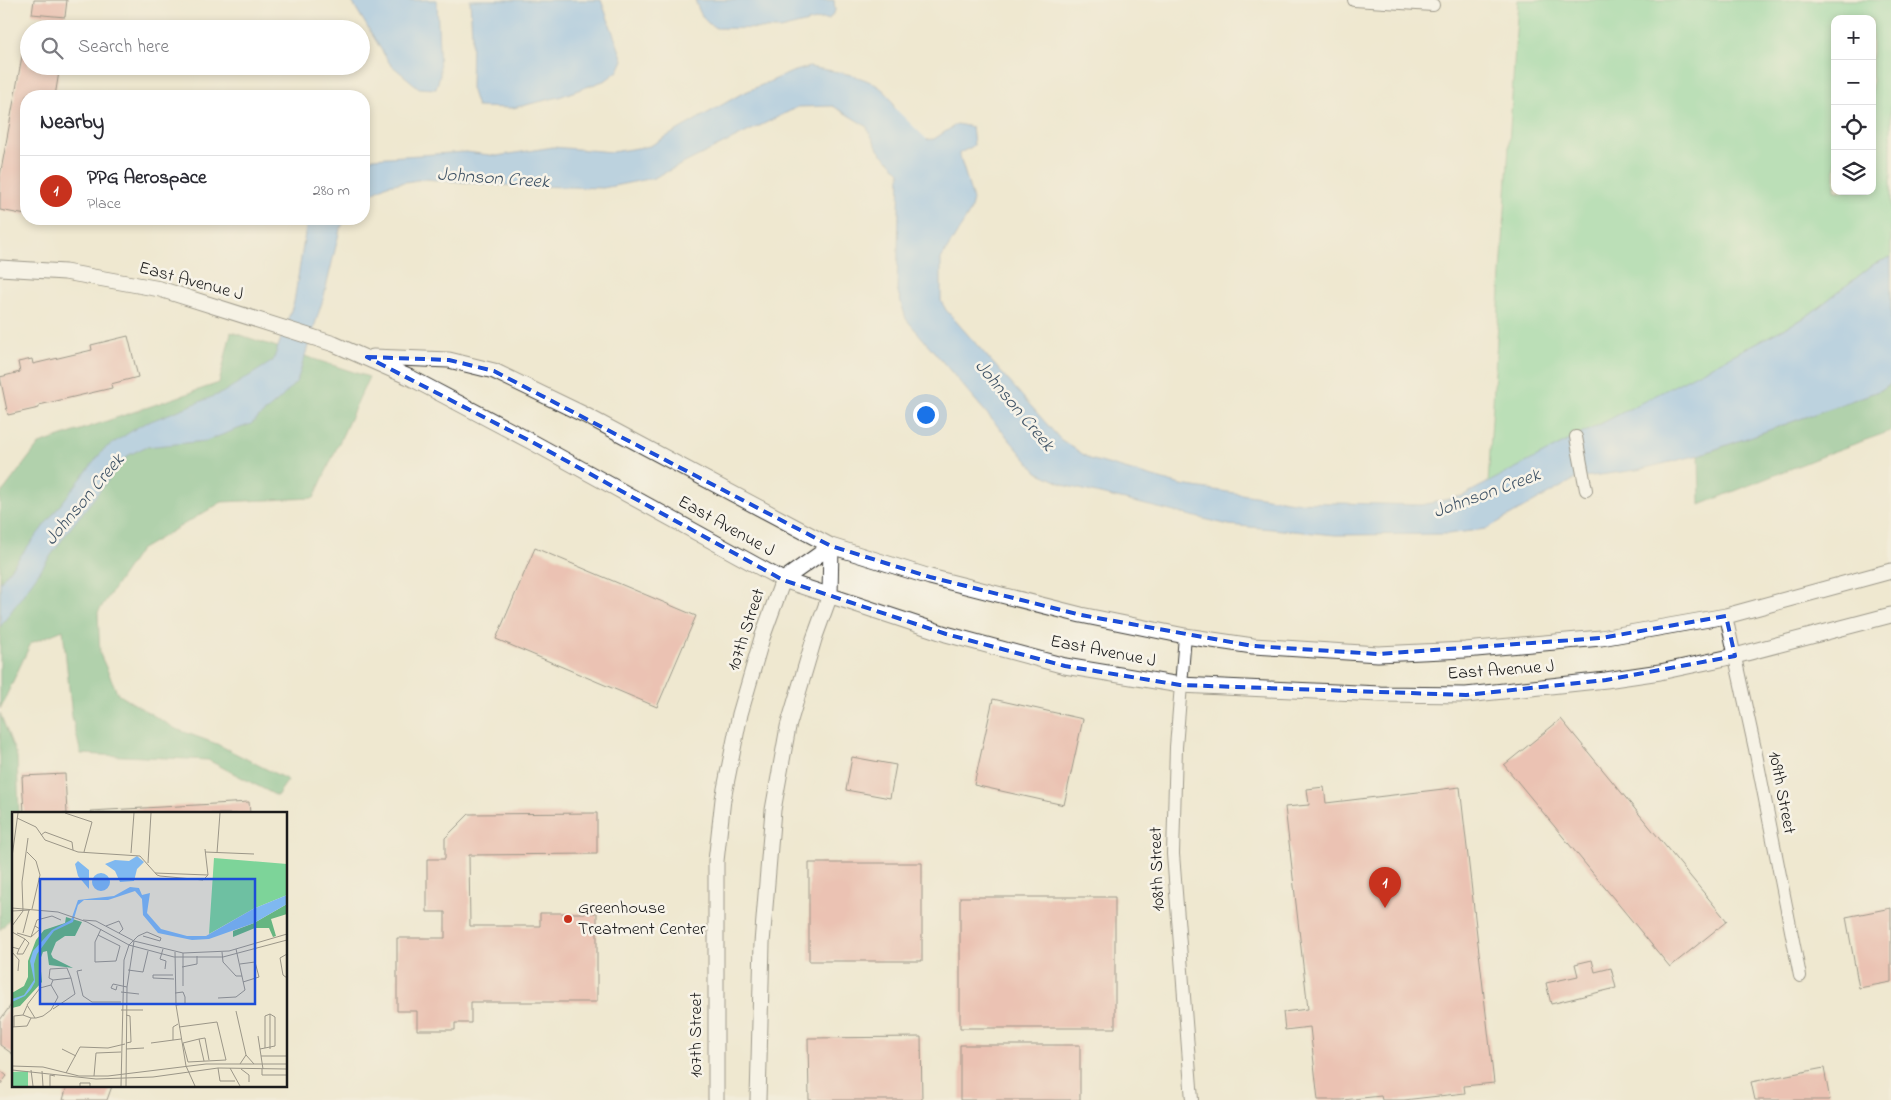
<!DOCTYPE html>
<meta charset="utf-8">
<style>
:root{--surface:#fff;--page:#f7f7f7;--text:#2b2b33;--muted:#7c7c81;--line:#e1e1e2;--accent:#c8321e}
body{margin:0;font-family:"Indie Flower",sans-serif;background:var(--page);color:var(--text)}
.controls{position:absolute;right:15px;top:15px;display:grid;overflow:hidden;border-radius:10px;box-shadow:0 2px 8px #0003}
.controls button{width:45px;height:45px;display:grid;place-items:center;padding:0;border:0;border-bottom:1px solid var(--line);background:var(--surface);color:var(--text);font:25px sans-serif}
.you{position:absolute;left:925px;top:414px;width:18px;height:18px;margin:-12px;border:4px solid #fff;border-radius:50%;background:#1a73e8;box-shadow:0 0 0 8px #1a73e833}
.badge{display:grid;place-items:center;width:32px;height:32px;border-radius:50%;background:var(--accent);color:#fff;font-size:16px;font-weight:700}
.pin{position:absolute;translate:-50% -41px;filter:drop-shadow(0 1px 2px #0008)}
.pin::after{content:'';position:absolute;top:26px;width:18px;height:15px;background:inherit;clip-path:polygon(0 0,100% 0,50% 100%)}
.list{margin:0;padding:0;list-style:none}
h2{display:flex;justify-content:space-between;align-items:center;height:65px;margin:0;padding:0 20px;font-size:21px}
h2 small{font-size:16px;font-weight:400;color:var(--muted)}
.list li{display:grid;grid-template-columns:32px 1fr auto;gap:15px;align-items:center;box-sizing:border-box;height:70px;padding:0 20px;border-top:1px solid var(--line)}
.list b{display:block;font-size:19px;white-space:nowrap}
.list p{margin:0;font-size:16px;white-space:nowrap;color:var(--muted)}
.list em{font-size:16px;font-style:normal;color:var(--muted)}
.icon{flex:none;width:28px;height:28px;fill:none;stroke:currentColor;stroke-width:2;stroke-linecap:round;stroke-linejoin:round}
.map{position:relative;flex:none;width:1891px;height:1100px;overflow:hidden}
.search{position:absolute;background:var(--surface);box-shadow:0 2px 8px #0003;left:20px;top:20px;width:350px;height:55px;display:flex;align-items:center;gap:12px;box-sizing:border-box;padding:0 18px;border-radius:28px;color:var(--muted);font-size:19px}
.panel{position:absolute;background:var(--surface);box-shadow:0 2px 8px #0003;left:20px;top:90px;width:350px;height:135px;border-radius:20px}
.map>svg:first-child{display:block}
</style>
<div class="map">
<svg width="1891" height="1100" viewBox="0 0 1891 1100">
<rect width="100%" height="100%" fill="#f7f3e8"/>
<filter id="ink" filterUnits="userSpaceOnUse"><feTurbulence type="fractalNoise" baseFrequency=".02" numOctaves="2"/><feDisplacementMap in="SourceGraphic" scale="10" xChannelSelector="R" yChannelSelector="G"/><feConvolveMatrix kernelMatrix="1 2 1 2 8 2 1 2 1" color-interpolation-filters="sRGB"/></filter>
<filter id="wash" filterUnits="userSpaceOnUse"><feTurbulence type="fractalNoise" baseFrequency=".0096" numOctaves="4" result="noise"/><feDisplacementMap in="SourceGraphic" scale="20" xChannelSelector="R" yChannelSelector="G"/><feGaussianBlur stdDeviation="1.12" result="paint"/><feColorMatrix in="noise" values="0 0 0 0 0 0 0 0 0 0 0 0 0 0 0 0 0 1.4 0 .05"/><feComposite in="paint" operator="in"/></filter>
<g filter="url(#wash)">
<rect width="100%" height="100%" fill="#efe8d0"/>
<path fill="#7dd499" stroke="#4c785a" fill-rule="evenodd" d="M1518,0h373v257l-17,7 -68,53 -318,167zM1835,19h37v172h-37z"/>
<path fill="#66b681" stroke="#41694e" d="M231,332l138,45 -55,121 -92,4 -82,48 -42,62 2,42 18,40 58,35 41,15 71,36 -11,16 -69,-36 -127,-6 -9,-37 -9,-87 -32,13 -31,66v-214l39,-51 180,-61z
M1891,383v48l-56,20 -135,54 -1,-50 182,-65z
M0,713l17,44 2,57h-5v100l-14,16z"/>
<path fill="#7fb8f0" stroke="#4e6a86" d="M351,0h86l3,75 -4,14 -17,-1 -29,-24z
M470,0h131l22,60 -5,11 -12,9 -47,17 -46,11 -36,-1 -6,-19 1,-53z
M695,0h139l1,11 -6,8h-9l-40,10 -64,-1c-13,-6 -16,-15 -21,-28z
M809,67c23,4 63,8 79,28 10,12 8,31 6,45l6,2 34,-3 23,-15 15,3 2,18 -4,3 -11,5 14,47 -3,12 -29,47v42l5,9 114,129 30,20 91,26 113,17 128,3 40,-9 344,-179 68,-53 17,-7v126l-10,7 -182,65 -62,15 -60,8 -91,51 -38,5 -112,1 -107,-10 -162,-39 -30,-14 -131,-153 -9,-30 3,-117 -21,-21 -13,-25 -33,-20 -35,1 -144,71 -51,10 -106,-3 -73,-6 -37,6 -23,13v-34l9,-6 93,-6 31,4 56,-9 59,5 38,-6 91,-52 51,-22z
M309,219h37l-6,10 -16,67 -27,85 -17,18 -29,25 -45,17 -61,6 -18,9 -58,74 -69,97v-45l104,-133 37,-24 81,-32 51,-32 21,-59 13,-81z"/>
<g fill="none" stroke-linecap="round" stroke-linejoin="round">
<path stroke="#7fb8f0" stroke-width="29" d="M866,103l22,19 39,38 4,12"/>
</g>
<g id="blocks">
<path fill="#e69690" d="M34,0h33l-2,17 -33,-3z
M27,29h2v37h31l-5,30h-29v119l-26,-5v-34z
M128,336l10,41 -27,7 1,4 -73,17v3l-31,7 -8,-38 20,-5 -2,-10 14,-3 1,5 59,-14 -1,-5z
M535,548l161,68 -39,91 -161,-68z
M993,699l90,20 -19,86 -90,-20z
M1561,719l166,202 -57,46 -166,-202z
M852,757l44,8 -6,33 -44,-8z
M65,774l2,40h-43l-2,-38z
M1324,787l2,16 134,-16 34,296 -30,3 1,7 -61,7h-22l-1,-4 -38,4h-25l-8,-73 -25,3 -2,-18 25,-3 -23,-202 24,-2 -2,-16z
M249,802l1,12h-159v-3z
M597,813v41l-128,1 1,71h70v-13h57v89h-126v21h-16v7h-38v-19h-20v-73h48v-26h-18v-53h18v-21l24,-24z
M809,863h113v98h-113z
M960,897h155v131h-155z
M1891,908v74l-32,6 -13,-71z
M1592,960l3,12 16,-4 5,20 -65,16 -5,-21 32,-7 -3,-12z
M14,1001v54l-14,-10v-25z
M921,1037l1,63h-113l-1,-62z
M960,1045h120v55h-120z
M1824,1068l6,32h-75l-4,-18z
M0,1070l7,6 -7,9z
M67,1086h45l-5,14h-44z"/>
</g>
</g>
<g filter="url(#ink)">
<use href="#blocks" fill-opacity="0" stroke="#3c3b37" stroke-width="1"/>
<g fill="none" stroke-linecap="round" stroke-linejoin="round">
<defs>
<path id="minor" d="M1354,0l79,5
M1576,437l10,53
M1726,616l29,133 45,227
M1185,636l-9,111 -3,107 19,246"/>
<path id="tertiary" d="M0,268l65,4 95,17 174,55 77,34 123,65 249,137 163,54 119,32 115,19 200,9 86,1 140,-15 54,-8 75,-16 156,-41
M373,357l76,3 45,11 91,44 246,131 99,31 151,38 104,21 68,10 125,8 87,-4 136,-12 125,-22 165,-45
M716,1100v-239l7,-62 17,-85 22,-76 21,-58 48,-34
M758,1100l4,-157 11,-133 15,-83 26,-88 16,-44 1,-49"/>
</defs>
<use href="#minor" stroke="#3c3b37" stroke-width="14"/>
<use href="#tertiary" stroke="#3c3b37" stroke-width="17"/>
<use href="#minor" stroke="#fff" stroke-width="12"/>
<use href="#tertiary" stroke="#fff" stroke-width="15"/>
</g>
</g>
<path d="M0 0H1891V1100H0ZM367,357l82,3 45,11 337,175 99,31 151,38 172,31 125,8 223,-16 125,-22 9,40 -129,24 -140,15 -286,-10 -115,-19 -119,-32 -163,-54 -249,-137z" fill="#efe8d0" fill-opacity=".55" fill-rule="evenodd"/>
<path fill="none" stroke="#1d4ed8" stroke-width="4" stroke-dasharray="10 6" stroke-linejoin="round" d="M367,357l82,3 45,11 337,175 99,31 151,38 172,31 125,8 223,-16 125,-22 9,40 -129,24 -140,15 -286,-10 -115,-19 -119,-32 -163,-54 -249,-137z"/>
<circle fill="#c8321e" stroke="#f7f3e8" stroke-width="2" cx="568" cy="919" r="5"/>
<g text-anchor="middle" dominant-baseline="central" stroke-width="5" stroke-linejoin="round" paint-order="stroke">
<g font-size="18" fill="#1c1c1c" stroke="#f7f3e8">
<text transform="translate(191 282) rotate(15)">East Avenue J</text>
<text transform="translate(726 527) rotate(29)">East Avenue J</text>
<text transform="translate(747 630) rotate(-72)">107th Street</text>
<text transform="translate(1103 652) rotate(11)">East Avenue J</text>
<text transform="translate(1501 671) rotate(-4)">East Avenue J</text>
<text transform="translate(1781 793) rotate(79)">109th Street</text>
<text transform="translate(1158 869) rotate(-92)">108th Street</text>
<text transform="translate(697 1035) rotate(-90)">107th Street</text>
</g>
<g font-size="18" fill="#1c1c1c" stroke="#f7f3e8" text-anchor="start">
<text x="578" y="909">Greenhouse<tspan x="578" dy="21">Treatment Center</tspan></text>
</g>
<g font-size="19" font-style="italic" fill="#3f5366" stroke="#f7f3e8">
<text transform="translate(493 179) rotate(4)">Johnson Creek</text>
<text transform="translate(1014 406) rotate(50)">Johnson Creek</text>
<text transform="translate(1487 494) rotate(-20)">Johnson Creek</text>
<text transform="translate(85 500) rotate(-50)">Johnson Creek</text>
</g>
</g>
<g transform="translate(12 812)">
<rect width="275" height="275" fill="#efe8d0"/>
<path d="M202,46l73,6v31l-34,14 -44,25zM16,259v15h-16v-14z" fill="#7dd499"/>
<path d="M275,92v10l-16,5 5,17 -3,1 -4,-9h-14l-22,9v-6l21,-8zM54,105l16,5 -7,14h-10l-9,6 -5,12 2,4 20,10 -24,-3 -2,-14 -4,1 -3,8 2,22 -22,24 -8,2v-15l12,-7 4,-9v-16l8,-21 8,-10 21,-7z" fill="#66b681"/>
<path d="M125,44l7,6 -7,7 -3,12 -14,1 -5,-11 -10,-7 10,-4 14,1zM66,49l11,9v19l-11,-13 -3,-12zM80 70a9 9 0 1 1 18 0a9 9 0 1 1-18 0ZM118,75l9,1 3,7 8,-2 -3,20 14,16 26,7h19l47,-27 34,-14v9l-33,19 -45,16 -17,1 -34,-7 -15,-18 -1,-16 -7,-8 -27,9h-24l-6,5 -5,17 -19,9 -17,23 -3,10 1,18 -4,7 -6,7 -13,6v-3l12,-4 10,-15 -4,-19 3,-10 19,-21 19,-10 7,-20 36,-4z" fill="#7fb8f0"/>
<path fill="none" stroke="#9b9688" stroke-width="1" d="M53,1l27,9 -8,30M5,6l19,9 9,13 33,12 62,4 17,19 3,1 43,4 5,-5 -53,-2M29,23l4,-3 27,10 1,8M193,37l3,26M15,40l9,9 4,14 -8,34M193,40l49,2M119,41l3,-40M205,41l3,-40M0,45l6,-44M136,51l3,-50M0,96l46,4 29,10 42,23 45,12h49l64,-17M0,99l18,-1M71,108l13,1 38,20 49,12 46,-2 58,-17M0,114l11,-15 -1,-29 6,-44M94,114l13,-5 4,8 -4,4M0,120l13,7 -6,10M5,121l14,4 6,-17 15,-4 9,4M11,121l6,-23M86,123l22,11 -4,15 -21,1v-20l6,-13M19,125l9,-8 -5,-3M0,135l7,2 -2,5h6l6,-11 -4,-4M151,137l-3,10 6,2 -1,8M0,140l7,8 -1,11M163,140l1,53 10,61M210,140l1,10 13,14h6M171,141v33M275,142l-7,4 3,17 4,3M228,152l15,-2 4,15 -16,5M170,155l15,-3v-8M70,158l-5,1 6,25 9,6h29M116,158l15,2 5,-21M161,163h-20v3l21,1M41,168l-4,-2 1,-9 17,-1 4,10M39,173l2,-5 18,-2 4,16 -22,15M105,174l-1,4 -5,-2 2,-4 14,3M109,180l18,2M163,181l8,-1 2,5v7l-9,1M206,186l18,-1 9,-7 -9,-41M15,194l-4,9 8,3M109,198h22M224,199l10,44M0,215l15,-1 4,-8h5l7,-2 8,-6 7,-13 -7,-12 -11,3 -13,17 8,13M2,215v-11l9,-1M167,215l38,-5 9,38 -38,2 -5,-19M246,224l5,33M187,227l6,-1 4,22M161,228v-13l5,-3M114,231l5,-1 -1,-26 -4,-1M139,231l30,-4M171,231l16,-4 5,22M253,236v-32l5,-2M50,237l14,7M114,237l18,-1M248,237l15,-3v-29l-5,-3M258,237v-35M249,244h26M228,252l6,-9 8,9M0,254l31,1 36,9h29l98,-12h81M174,254l9,20M206,256l2,13h15M218,256l10,18M229,257l8,6v7M250,257v6h25M0,258l84,9 57,-2 65,-9 69,1M19,258l2,16M30,259l1,15M54,261l14,-26 28,1 17,-4M82,264l2,-23 25,-1M38,274v-11l5,1M68,274v-3h10v3M109,274l3,-126 5,-15 9,-9 9,-4 14,6 -1,3 -17,-5M114,274l1,-99 7,-46"/>
<path fill="#1d4ed8" fill-opacity="0.15" stroke="#1d4ed8" stroke-width="2.5" d="M28,67h215v125h-215z"/>
<rect width="275" height="275" fill="none" stroke="#1c1c1c" stroke-width="2.5"/>
</g>
</svg>
<div class="controls">
<button>+</button>
<button>−</button>
<button><svg class="icon" aria-label="locate" viewBox="0 0 24 24"><circle cx="12" cy="12" r="6"/><path d="M12 2v4M12 18v4M2 12h4M18 12h4"/></svg></button>
<button><svg class="icon" aria-label="layers" viewBox="0 0 24 24"><path d="M12 4l9 5-9 5-9-5zM3 14l9 5 9-5"/></svg></button>
</div>
<div class="you"></div>
<div class="pin badge" style="left:1385px;top:908px">1</div>
<div class="search"><svg class="icon" aria-label="search" viewBox="0 0 24 24"><circle cx="10" cy="10" r="6"/><path d="M15 15l6 6"/></svg>Search here</div>
<section class="panel">
<h2>Nearby<small></small></h2>
<ul class="list">
<li><span class="badge">1</span><div><b>PPG Aerospace</b><p>Place</p></div><em>280 m</em></li>
</ul>
</section>
</div>
